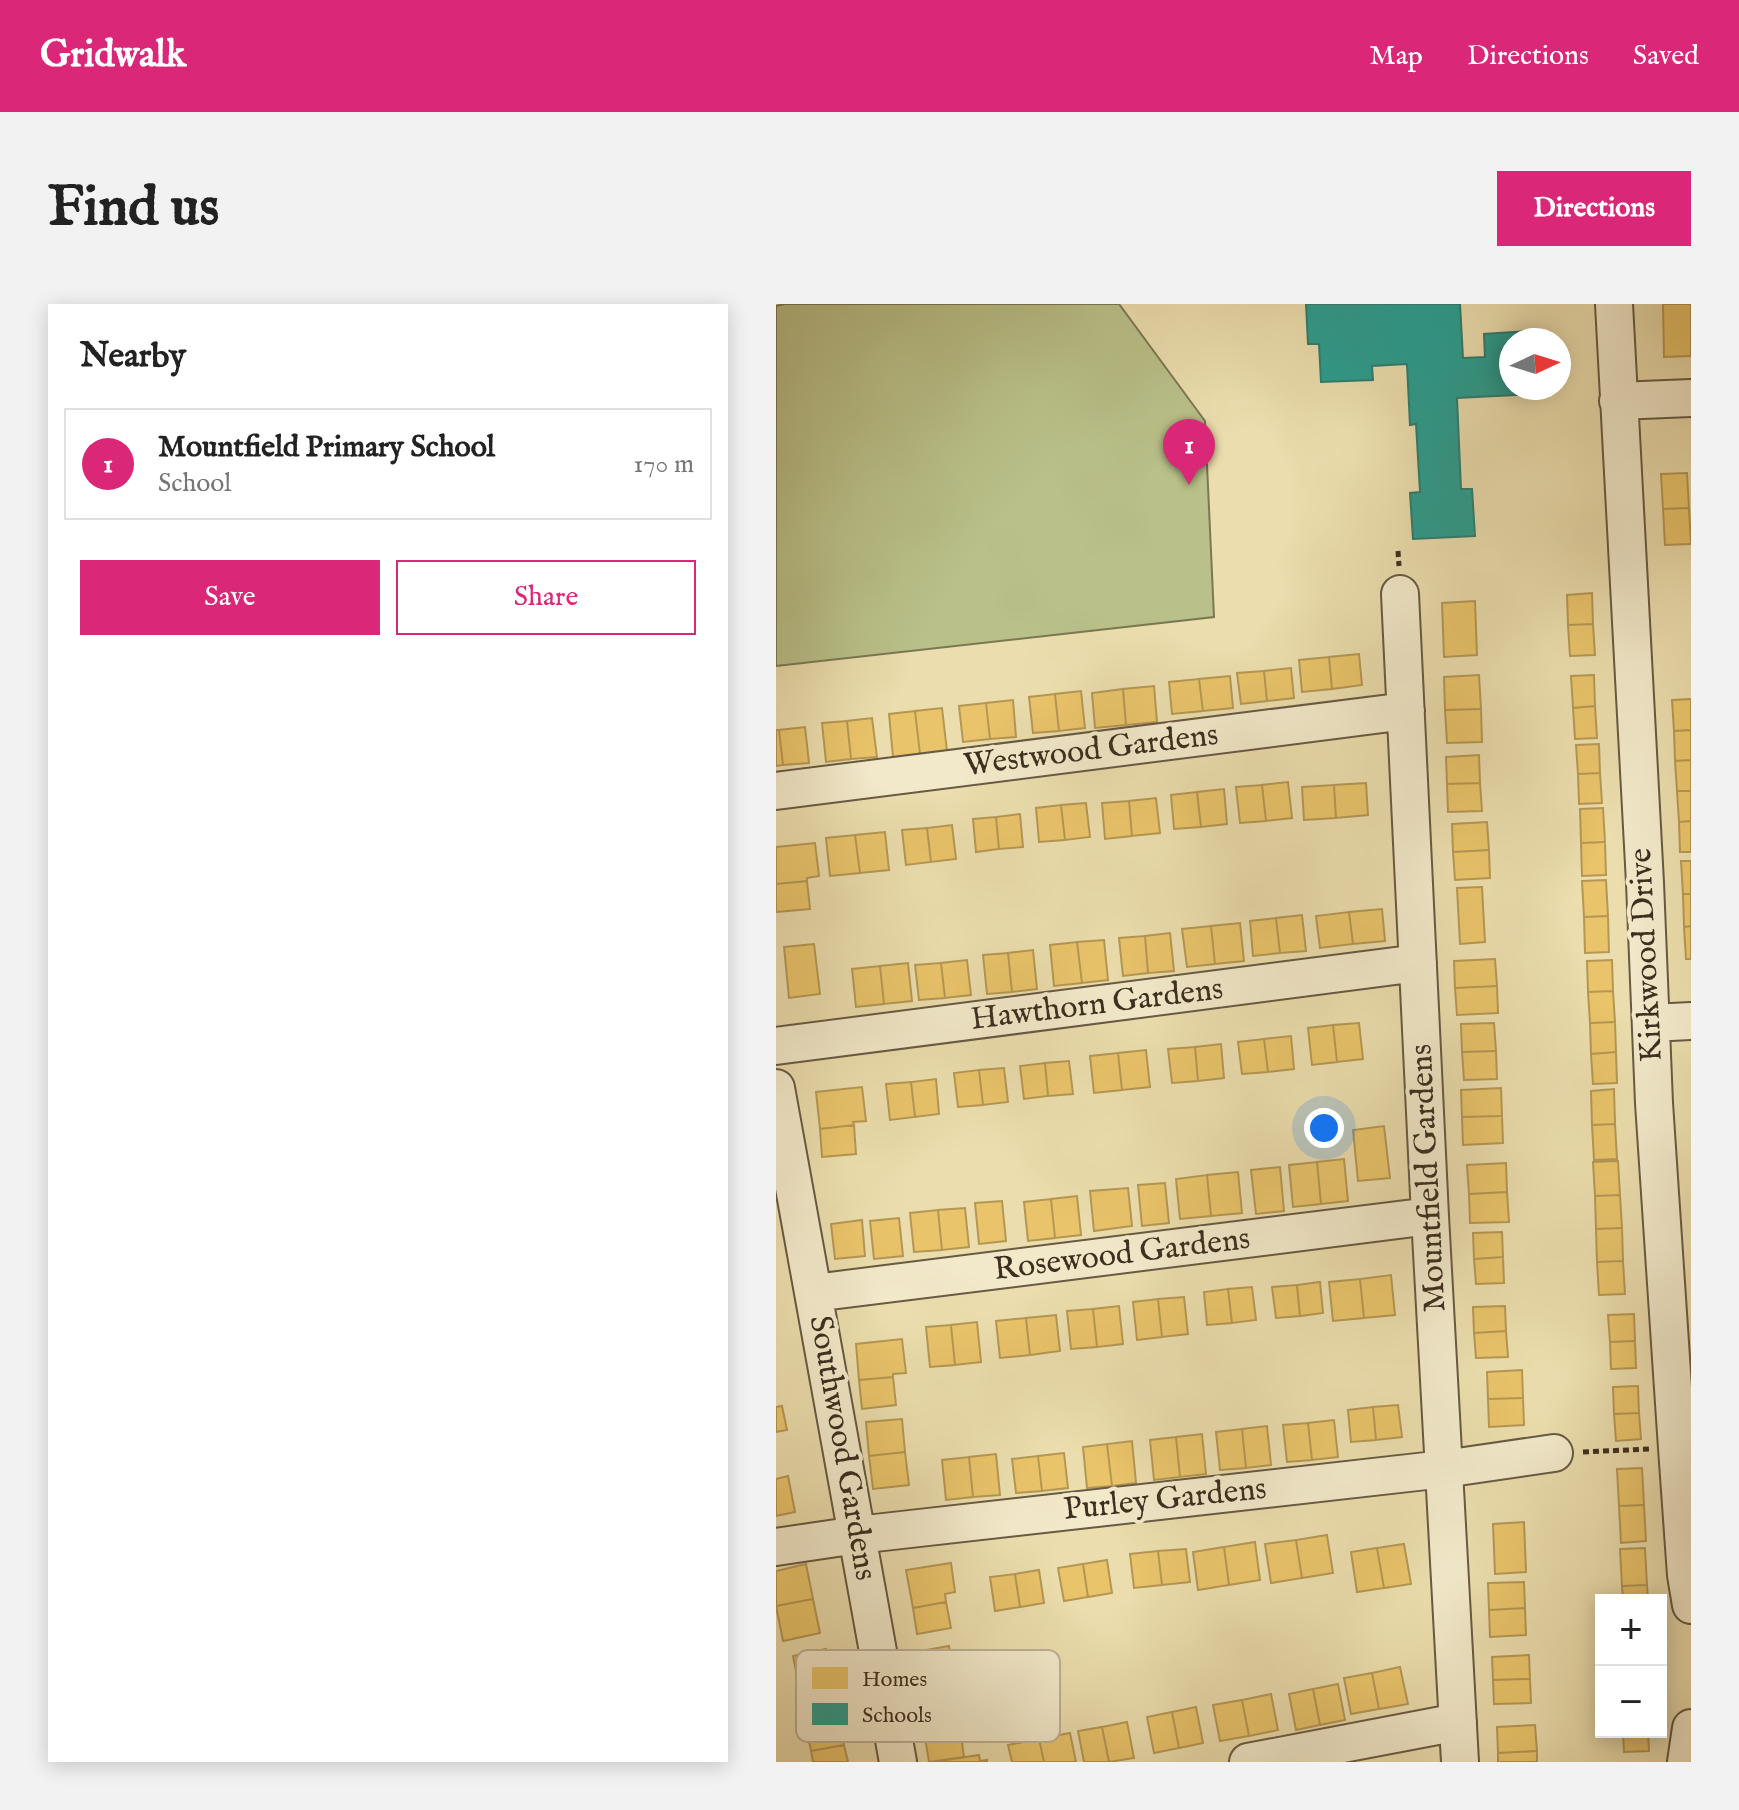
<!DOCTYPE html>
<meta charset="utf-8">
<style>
:root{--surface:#fff;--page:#f2f2f2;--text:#222;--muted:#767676;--line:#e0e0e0;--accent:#db2777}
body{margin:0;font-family:"IM FELL English",serif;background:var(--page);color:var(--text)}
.controls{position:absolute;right:24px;bottom:24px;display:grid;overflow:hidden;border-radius:0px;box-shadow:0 4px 20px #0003}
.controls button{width:72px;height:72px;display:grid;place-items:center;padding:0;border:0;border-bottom:2px solid var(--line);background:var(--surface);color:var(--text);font:40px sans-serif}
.compass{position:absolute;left:723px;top:24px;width:72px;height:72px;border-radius:50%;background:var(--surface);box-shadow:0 4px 20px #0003;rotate:86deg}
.you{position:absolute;left:548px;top:824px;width:28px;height:28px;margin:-20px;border:6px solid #fff;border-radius:50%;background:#1a73e8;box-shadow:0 0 0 12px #1a73e833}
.badge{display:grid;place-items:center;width:52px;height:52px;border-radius:50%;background:var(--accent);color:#fff;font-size:26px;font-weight:700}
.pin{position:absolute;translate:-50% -66px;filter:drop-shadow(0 2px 4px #0008)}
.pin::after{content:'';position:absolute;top:42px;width:28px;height:24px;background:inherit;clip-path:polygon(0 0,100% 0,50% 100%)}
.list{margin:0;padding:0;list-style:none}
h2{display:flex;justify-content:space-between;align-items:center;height:104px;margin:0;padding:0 32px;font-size:34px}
h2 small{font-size:26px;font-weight:400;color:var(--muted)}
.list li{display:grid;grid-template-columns:52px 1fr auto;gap:24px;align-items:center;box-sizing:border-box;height:112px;margin:0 16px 16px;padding:0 16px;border:2px solid var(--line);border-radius:0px}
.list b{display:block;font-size:30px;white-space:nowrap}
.list p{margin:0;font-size:26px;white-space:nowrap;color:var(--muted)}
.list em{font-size:26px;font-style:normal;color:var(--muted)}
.actions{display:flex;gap:16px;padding:24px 32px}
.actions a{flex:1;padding:18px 0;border:2px solid var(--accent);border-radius:0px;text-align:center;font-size:28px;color:var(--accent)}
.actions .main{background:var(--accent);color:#fff}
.map{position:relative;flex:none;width:915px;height:1458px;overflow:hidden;border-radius:0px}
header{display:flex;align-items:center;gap:48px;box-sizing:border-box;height:112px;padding:0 40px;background:var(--accent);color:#fff}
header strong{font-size:38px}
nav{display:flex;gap:44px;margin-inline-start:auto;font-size:28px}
.intro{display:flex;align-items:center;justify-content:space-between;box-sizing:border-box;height:192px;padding:0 48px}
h1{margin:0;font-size:56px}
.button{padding:20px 36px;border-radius:0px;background:var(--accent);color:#fff;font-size:28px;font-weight:700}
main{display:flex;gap:48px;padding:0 48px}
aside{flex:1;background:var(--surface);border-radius:0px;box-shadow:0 4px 20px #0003}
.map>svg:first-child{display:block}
</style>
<header>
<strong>Gridwalk</strong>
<nav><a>Map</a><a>Directions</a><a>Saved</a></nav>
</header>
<div class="intro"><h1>Find us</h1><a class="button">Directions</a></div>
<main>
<aside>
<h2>Nearby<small></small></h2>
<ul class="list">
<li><span class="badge">1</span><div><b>Mountfield Primary School</b><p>School</p></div><em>170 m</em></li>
</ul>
<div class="actions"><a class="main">Save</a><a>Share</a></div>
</aside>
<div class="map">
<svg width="915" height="1458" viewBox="0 0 915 1458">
<rect width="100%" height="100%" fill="#ebddad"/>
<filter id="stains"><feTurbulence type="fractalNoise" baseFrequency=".0025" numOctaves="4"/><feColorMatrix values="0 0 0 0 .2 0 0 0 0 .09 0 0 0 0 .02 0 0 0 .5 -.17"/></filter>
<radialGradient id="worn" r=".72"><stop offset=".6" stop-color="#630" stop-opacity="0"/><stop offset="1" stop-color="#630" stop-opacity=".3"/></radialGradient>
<path fill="#b9c089" stroke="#7b7854" stroke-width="2" d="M9,0h334l86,117 9,196 -438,49v-360z"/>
<path fill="#e9c46a" stroke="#b59754" stroke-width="2" d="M887,0h28v52l-27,1z
M911,169l2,35 -26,1 -2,-35z
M913,204l2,36 -26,1 -2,-36z
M816,289l1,31 -25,1 -1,-30z
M699,297l2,54 -33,2 -2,-54z
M817,320l2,31 -25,1 -2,-31z
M583,350l3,31 -30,4 -3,-32z
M553,353l3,32 -30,3 -3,-32z
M515,364l3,30 -27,3 -3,-30z
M488,367l3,30 -26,3 -4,-31z
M703,371l2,34 -36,1 -1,-33z
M818,371l1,31 -22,2 -2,-32z
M454,372l3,32 -30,3 -4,-32z
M423,375l4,32 -31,3 -3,-32z
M378,382l3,36 -31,3 -3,-36z
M347,385l3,36 -31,3 -3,-35z
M305,387l4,37 -26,3 -4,-37z
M279,390l4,37 -26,2 -4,-36z
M915,395v31l-17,1 -2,-31z
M237,396l3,37 -26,2 -4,-36z
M210,399l4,36 -27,3 -4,-36z
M819,402l2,32 -22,1 -2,-31z
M166,404l5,43 -27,3 -5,-43z
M705,405l1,33 -35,1 -2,-33z
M139,407l5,43 -27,3 -4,-43z
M96,414l5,39 -26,2 -4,-38z
M71,417l4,38 -25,3 -4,-39z
M29,423l4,36 -26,2 -4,-35z
M0,426h3l4,35 -7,1z
M915,426v30l-16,1 -1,-30z
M823,440l1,29 -22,1 -2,-29z
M703,451l1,28 -33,1 -1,-27z
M915,456v31h-14l-2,-30z
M824,469l2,30 -23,1 -1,-30z
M512,478l4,36 -26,3 -4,-36z
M590,479l2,32 -32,3 -2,-33z
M704,479l2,28 -34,1 -1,-28z
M486,481l4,36 -26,2 -4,-36z
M558,481l2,33 -32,2 -2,-33z
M448,485l3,35 -26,3 -4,-35z
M901,487h14v30l-12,1z
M421,488l4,35 -27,2 -3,-34z
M380,494l4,35 -28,3 -3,-35z
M353,497l3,35 -27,3 -3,-36z
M310,499l4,34 -25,3 -4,-35z
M285,501l4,35 -26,2 -3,-34z
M827,504l2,34 -24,1 -1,-34z
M244,510l3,33 -24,2 -3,-32z
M220,513l3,32 -23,3 -3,-33z
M915,517v31h-11l-1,-30z
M711,518l2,28 -36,2 -1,-28z
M176,521l4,34 -25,3 -4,-34z
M151,524l4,34 -25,3 -4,-35z
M109,528l4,38 -29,3 -5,-38z
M79,531l5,38 -30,3 -4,-38z
M829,538l1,33 -24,1 -1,-33z
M39,539l4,33 -12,2v3l-31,3v-37z
M713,546l1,28 -35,2 -2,-28z
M905,557h10v33h-8z
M830,576l2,36 -24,1 -2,-36z
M31,577l3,28 -34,3v-28z
M706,583l3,55 -25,2 -3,-56z
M907,590h8v32l-7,1z
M606,605l3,32 -32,3 -4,-32z
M573,608l4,32 -33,4 -4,-32z
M526,611l4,36 -26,2 -4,-35z
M832,612l1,36 -24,1 -1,-36z
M500,614l4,35 -27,3 -3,-35z
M464,619l4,38 -29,3 -4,-38z
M435,622l4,38 -28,3 -5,-38z
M915,622v33h-5l-2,-32z
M394,629l4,38 -26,2 -3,-37z
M369,632l3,37 -25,3 -4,-38z
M328,636l4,40 -26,3 -5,-41z
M301,638l5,41 -28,3 -4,-41z
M38,640l6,50 -31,4 -5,-51z
M257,646l4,39 -25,3 -4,-39z
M232,649l4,39 -25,2 -4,-39z
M719,655l2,27 -42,2 -1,-27z
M191,656l4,35 -26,3 -4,-35z
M836,656l1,31 -25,1 -1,-31z
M132,659l4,38 -28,3 -4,-38z
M165,659l4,35 -26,2 -4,-35z
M104,662l4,38 -28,3 -4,-38z
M721,682l1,27 -41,2 -2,-27z
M837,687l2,31 -25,1 -2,-31z
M839,718l1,30 -25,2 -1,-31z
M583,719l4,36 -26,3 -4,-37z
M718,719l2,28 -34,1 -1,-28z
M557,721l4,37 -25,3 -4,-37z
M515,732l3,33 -26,3 -4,-33z
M488,735l4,33 -26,2 -4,-32z
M445,740l3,34 -26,3 -3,-34z
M419,743l3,34 -26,2 -4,-34z
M370,746l4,37 -28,3 -4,-37z
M720,747l1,28 -33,1 -2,-28z
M840,748l1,31 -24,1 -2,-30z
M342,749l4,37 -28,3 -4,-37z
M293,757l4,33 -25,2 -3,-33z
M269,759l3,33 -24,3 -4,-33z
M228,764l4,34 -25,3 -4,-35z
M203,766l4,35 -25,2 -4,-34z
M160,775l3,35 -24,3 -4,-35z
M135,778l4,35 -25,3 -4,-36z
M86,783l4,34 -13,1 1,3 -34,4 -4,-37z
M725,784l1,28 -40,1 -1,-27z
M838,785l1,35 -23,1 -1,-34z
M726,812l1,27 -40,2 -1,-28z
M839,820l2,35 -23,1 -2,-35z
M78,821l2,29 -34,3 -2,-28z
M608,822l6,52 -32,3 -5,-51z
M568,855l4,42 -27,3 -4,-42z
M842,857l2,34 -25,1 -2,-34z
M541,858l4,42 -28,3 -4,-42z
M730,859l1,29 -38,2 -2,-29z
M504,863l4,44 -28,3 -5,-44z
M462,868l4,41 -31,3 -4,-41z
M431,871l4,41 -31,3 -4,-40z
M389,879l4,40 -27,3 -4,-41z
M352,884l4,38 -38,5 -4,-40z
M731,888l2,30 -39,1 -1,-29z
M844,891l2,33 -26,1 -1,-33z
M301,892l4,39 -26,3 -4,-39z
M275,895l4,39 -27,3 -4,-39z
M226,897l4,40 -27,3 -4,-41z
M189,904l4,39 -27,3 -4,-40z
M162,906l4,40 -28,2 -4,-39z
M123,914l4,38 -29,3 -4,-38z
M86,916l3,36 -30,3 -4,-35z
M846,924l1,33 -26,1 -1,-33z
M726,928l1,25 -29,2 -1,-26z
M727,953l1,26 -28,1 -2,-25z
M847,957l2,33 -26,1 -2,-33z
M615,971l4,40 -31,3 -4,-39z
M584,975l4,39 -31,3 -4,-39z
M544,978l3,31 -23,3 -3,-31z
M521,981l3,31 -24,2 -4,-31z
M476,983l4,33 -24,3 -4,-34z
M452,985l4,34 -25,2 -3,-33z
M408,993l4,37 -26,3 -4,-38z
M382,995l4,38 -25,3 -4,-38z
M343,1002l4,38 -26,3 -4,-38z
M729,1002l1,25 -32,2 -1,-26z
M317,1005l4,38 -26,2 -4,-38z
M858,1010l1,27 -25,1 -2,-27z
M280,1011l4,36 -30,4 -4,-37z
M250,1014l4,37 -30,3 -4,-37z
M201,1018l4,40 -26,3 -4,-40z
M175,1021l4,40 -25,2 -4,-40z
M730,1027l2,26 -32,1 -2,-25z
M126,1035l4,34 -13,1v3l-34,3 -3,-36z
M859,1037l1,27 -25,1 -1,-27z
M746,1066l1,28 -35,1 -1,-27z
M117,1073l3,28 -34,4 -3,-29z
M862,1082l1,27 -25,1 -1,-27z
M747,1094l1,27 -35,2 -1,-28z
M622,1101l4,32 -26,3 -3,-33z
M6,1102l5,24 -11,2v-25z
M597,1103l3,33 -25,2 -3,-32z
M863,1109l2,26 -25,2 -2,-27z
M126,1115l3,33 -36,4 -3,-34z
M558,1116l4,37 -26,3 -4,-37z
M532,1119l4,37 -25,2 -4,-37z
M491,1122l4,39 -25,3 -4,-39z
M466,1125l4,39 -26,2 -4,-38z
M426,1130l4,40 -26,3 -4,-40z
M400,1133l4,40 -26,3 -4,-40z
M356,1137l4,42 -24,3 -5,-42z
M331,1140l5,42 -25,2 -4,-41z
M129,1148l4,33 -36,4 -4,-33z
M288,1149l4,35 -26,3 -4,-35z
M220,1150l4,41 -27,2 -4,-40z
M262,1152l4,35 -26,2 -4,-34z
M193,1153l4,40 -27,3 -4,-40z
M866,1164l2,37 -25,1 -2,-37z
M12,1172l7,36 -19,4v-37z
M868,1201l2,36 -25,2 -2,-37z
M748,1218l2,50 -31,2 -2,-50z
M551,1231l6,38 -31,5 -6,-38z
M520,1236l6,38 -31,5 -6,-39z
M479,1238l5,38 -31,5 -5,-38z
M628,1240l7,40 -27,4 -7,-40z
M448,1243l5,38 -31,5 -5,-38z
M601,1244l7,40 -27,4 -6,-40z
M869,1244l2,37 -25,1 -2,-37z
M410,1245l4,33 -28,3 -4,-34z
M382,1247l4,34 -28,3 -4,-34z
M331,1256l5,33 -24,4 -5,-33z
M175,1259l4,29 -10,2 1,8 -33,6 -7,-38z
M30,1260l7,35 -37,7v-35z
M307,1260l5,33 -24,4 -6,-33z
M263,1266l5,33 -24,4 -5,-33z
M239,1270l5,33 -25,4 -5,-34z
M748,1278l1,26 -36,2 -1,-27z
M871,1281l1,15h-25l-1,-14z
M37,1295l7,34 -37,8 -7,-35z
M170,1298l5,26 -34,6 -4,-26z
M749,1304l1,27 -36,2 -1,-27z
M173,1342l5,27 -34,5 -5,-26z
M50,1345l5,26 -33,6 -5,-25z
M753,1351l1,24 -37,1 -1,-23z
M624,1363l8,37 -29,5 -7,-36z
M596,1369l7,36 -28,5 -7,-36z
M754,1375l1,24 -37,1 -1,-24z
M562,1380l7,36 -25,5 -7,-36z
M537,1385l7,36 -24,5 -7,-36z
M495,1390l7,36 -29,6 -7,-36z
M466,1396l7,36 -29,5 -7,-36z
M420,1403l7,36 -24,5 -7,-36z
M396,1408l7,36 -25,5 -7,-36z
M62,1411l6,30 -33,6 -6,-29z
M183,1417l5,36 -35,5 -6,-36z
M351,1418l7,36 -25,4 -7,-35z
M759,1421l2,26 -39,2 -1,-26z
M326,1423l7,35h-25l-6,-31z
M847,1428h25l1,19 -25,1z
M294,1429l6,29h-32l-5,-23z
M263,1435l5,23h-32l-4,-17z
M68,1441l4,17h-35l-2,-11z
M761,1447v11h-39v-9z
M203,1451l1,6 7,-1v2h-54z"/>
<path fill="#2a9d8f" stroke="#307c6e" stroke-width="2" d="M530,0h154l3,54 22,-1 -1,-23 47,-3 1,9h-21v48h23v6l-77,4 4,91h11l3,47 -62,3 -3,-46 10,-1 -4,-68 -6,1 -3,-61 -35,2 1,14 -52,2 -2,-38h-11z"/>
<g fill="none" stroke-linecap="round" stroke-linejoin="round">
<defs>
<path id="minor" d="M838,0l31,579 9,220 23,345 9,127 5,30
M842,97l73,-3
M624,290l30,622 30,546
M0,487l630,-80
M875,719l40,-2
M0,742l642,-83
M0,784l122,674
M38,989l616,-77
M0,1243l81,-12 587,-66 110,-16
M472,1458l210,-40
M910,1458l5,-34"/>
</defs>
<use href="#minor" stroke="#685a43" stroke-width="40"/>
<path stroke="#3d2f20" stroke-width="5" stroke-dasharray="6 4" stroke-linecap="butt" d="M622,247l1,15
M807,1148l66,-3"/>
<use href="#minor" stroke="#f2e9ca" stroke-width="36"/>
</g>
<g text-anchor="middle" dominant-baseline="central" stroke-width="8" stroke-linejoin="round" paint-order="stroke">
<g font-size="32" fill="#3d2f20" stroke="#f2e9ca">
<text transform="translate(315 447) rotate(-7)">Westwood Gardens</text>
<text transform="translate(871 651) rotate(-93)">Kirkwood Drive</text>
<text transform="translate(321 701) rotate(-7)">Hawthorn Gardens</text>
<text transform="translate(653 874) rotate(-93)">Mountfield Gardens</text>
<text transform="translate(346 951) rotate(-7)">Rosewood Gardens</text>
<text transform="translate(66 1144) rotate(80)">Southwood Gardens</text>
<text transform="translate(389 1196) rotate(-6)">Purley Gardens</text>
</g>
</g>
<rect x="20" y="1346" width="264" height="92" rx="12" fill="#f2e9ca" stroke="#bcb197" stroke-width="2"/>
<rect x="36" y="1363" width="36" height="22" fill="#e9c46a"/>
<rect x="36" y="1399" width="36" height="22" fill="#2a9d8f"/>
<g font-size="22" fill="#3d2f20">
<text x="86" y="1382">Homes</text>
<text x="86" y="1418">Schools</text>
</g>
<rect width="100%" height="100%" filter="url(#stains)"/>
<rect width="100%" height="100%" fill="url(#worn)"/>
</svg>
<div class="controls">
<button>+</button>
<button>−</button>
</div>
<svg class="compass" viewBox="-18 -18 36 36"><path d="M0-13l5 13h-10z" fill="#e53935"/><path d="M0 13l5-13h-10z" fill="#767676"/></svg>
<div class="you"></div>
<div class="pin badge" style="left:413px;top:181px">1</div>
</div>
</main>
